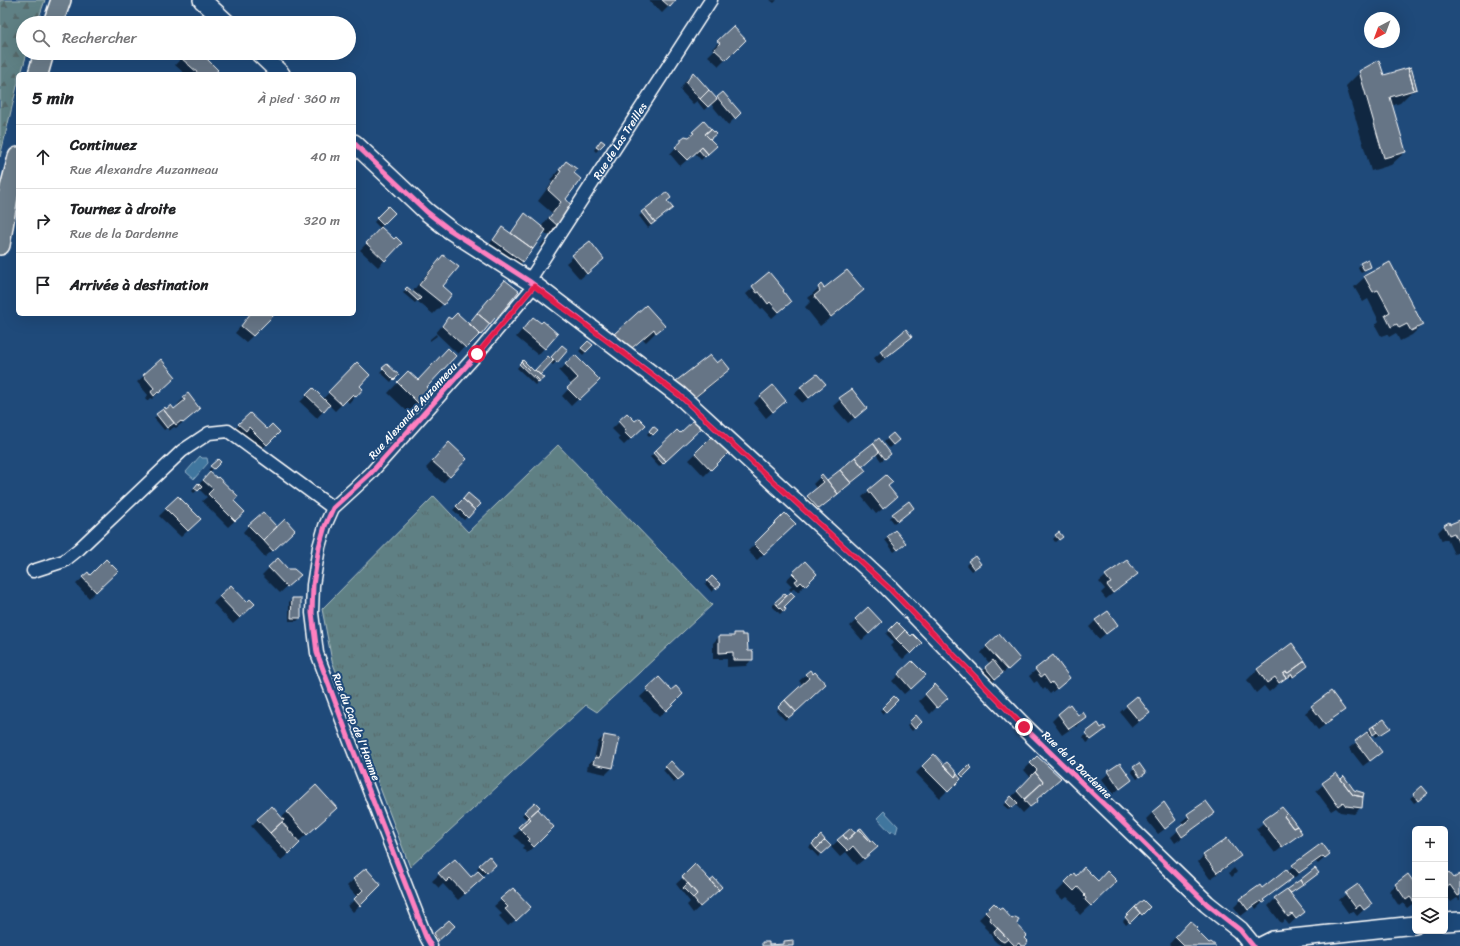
<!DOCTYPE html>
<html lang="fr">
<meta charset="utf-8">
<style>
:root{--surface:#fff;--page:#f6f6f6;--text:#202124;--muted:#757577;--line:#e0e0e0}
body{margin:0;font-family:Sriracha,sans-serif;background:var(--page);color:var(--text)}
.controls{position:absolute;right:12px;bottom:12px;display:grid;overflow:hidden;border-radius:6px;box-shadow:0 4px 16px #0002}
.controls button{width:36px;height:36px;display:grid;place-items:center;padding:0;border:0;border-bottom:1px solid var(--line);background:var(--surface);color:var(--text);font:20px sans-serif}
.compass{position:absolute;left:1364px;top:12px;width:36px;height:36px;border-radius:50%;background:var(--surface);box-shadow:0 4px 16px #0002;rotate:221deg}
.stop{position:absolute;width:12px;height:12px;margin:-9px;border:3px solid #e11d48;border-radius:50%;background:#fff}
.stop.end{background:#e11d48;border-color:#fff;box-shadow:0 1px 4px #0008}
.list{margin:0;padding:0;list-style:none}
h2{display:flex;justify-content:space-between;align-items:center;height:52px;margin:0;padding:0 16px;font-size:17px}
h2 small{font-size:13px;font-weight:400;color:var(--muted)}
.list li{display:grid;grid-template-columns:26px 1fr auto;gap:12px;align-items:center;box-sizing:border-box;height:64px;padding:0 16px;border-top:1px solid var(--line)}
.list b{display:block;font-size:15px;white-space:nowrap}
.list p{margin:0;font-size:13px;white-space:nowrap;color:var(--muted)}
.list em{font-size:13px;font-style:normal;color:var(--muted)}
.icon{flex:none;width:22px;height:22px;fill:none;stroke:currentColor;stroke-width:2;stroke-linecap:round;stroke-linejoin:round}
.map{position:relative;flex:none;width:1460px;height:946px;overflow:hidden}
.search{position:absolute;background:var(--surface);box-shadow:0 4px 16px #0002;left:16px;top:16px;width:340px;height:44px;display:flex;align-items:center;gap:10px;box-sizing:border-box;padding:0 14px;border-radius:22px;color:var(--muted);font-size:15px}
.panel{position:absolute;background:var(--surface);box-shadow:0 4px 16px #0002;left:16px;top:72px;width:340px;height:244px;border-radius:6px}
.map>svg:first-child{display:block}
</style>
<div class="map">
<svg width="1460" height="946" viewBox="0 0 1460 946">
<defs>
<pattern id="grass-tufts" width="24" height="20" patternUnits="userSpaceOnUse"><rect width="24" height="20" fill="#5f8084"/><path d="M3 7l-1-3M5 7V3M7 7l1-3M15 17l-1-3M17 17v-4M19 17l1-3" fill="none" stroke="#56696b"/></pattern>
<pattern id="forest-firs" width="22" height="20" patternUnits="userSpaceOnUse"><rect width="22" height="20" fill="#5f8084"/><path d="M5 1l3.5 6h-7zM16 11l3.5 6h-7z" fill="#56696b"/></pattern>
</defs>
<rect width="100%" height="100%" fill="#1f4a7a"/>
<filter id="ink" filterUnits="userSpaceOnUse"><feTurbulence type="fractalNoise" baseFrequency=".025" numOctaves="2"/><feDisplacementMap in="SourceGraphic" scale="8" xChannelSelector="R" yChannelSelector="G"/><feConvolveMatrix kernelMatrix="1 2 1 2 8 2 1 2 1" color-interpolation-filters="sRGB"/></filter>
<g filter="url(#ink)">
<path fill="url(#grass-tufts)" stroke="#afc0c2" d="M558,445l154,160 -115,107 -11,-7 -176,162 -78,-206 -10,-52 112,-113 34,36z"/>
<path fill="url(#forest-firs)" stroke="#afc0c2" d="M0,0h45l-8,23h-14v30h4l-6,21h-3v8l-18,75z"/>
<path fill="#41769e" stroke="#8dadc5" d="M200,456l2,2h5l1,5 -14,16 -8,-7z
M884,811l14,15 -2,7 -4,-2 -1,2 -14,-15z"/>
<path fill="#0007" d="M649,0h26l-13,13z
M770,0h7l-3,3z
M733,27l12,13 -26,26 -11,-10 6,-6 -2,-1z
M186,53h12l15,21h-28l-10,-9z
M1360,72l23,5 33,12 -3,3 -1,-1 -12,12 -9,3 14,46 -14,13 -20,6 -25,-85z
M693,73l23,26 7,-6 17,20 -12,12 -17,-21 -7,6 -7,-9 -4,3 -13,-14 6,-10z
M704,122l5,17v13l-8,8 -6,-7 -15,13 -10,-12 15,-17 2,1z
M598,144l1,5 -3,3 -2,-2z
M566,162l7,11 -9,26 -5,27 -10,10 -5,-4 -22,30 -6,6 -29,-21 15,-19 8,5 15,-18 16,12 11,-14 -14,-12 14,-19 -2,-2z
M667,194l-1,7 6,7 -24,20 -9,-12z
M388,207l6,6 -14,15 -6,-6z
M381,229l13,11 7,3 -23,24 -18,-17z
M544,241l2,1 -5,6 -1,-1z
M589,243l14,16 -23,20 -14,-16z
M443,256l-2,30 2,18 -10,10 -16,-13 -2,2 -12,-10 4,-5 5,4 21,-26z
M1361,264l9,3 -9,6 -3,-6z
M769,273l21,29 -18,16 -9,-10 -2,1 -9,-11 -2,1 -4,-5z
M1365,277l57,48 -10,10 -12,6 -4,-8 -7,4 -2,-3 -6,2 -6,-11 4,-4 -11,-22 -5,3 -9,-15z
M821,286l3,4h39l-10,10 -33,26 -15,-19 6,-6 -3,-3z
M499,288l-3,29 -22,24 -2,-2 -14,15 -22,-21 12,-15 20,6z
M646,306l17,19 -17,17 -3,-3 -21,19 -17,-13z
M251,314h23l-11,12 -17,16 -11,-9z
M527,324l30,10 -19,21 -22,-18z
M906,331l5,6 -33,27 -4,-6z
M436,334l1,2 -7,5v-2z
M588,342l3,4 -8,9 -4,-4z
M562,346l5,4 -14,15 -3,-2 -11,12 3,3 -7,7 -18,-17 6,-7 11,11 16,-13z
M575,356l23,24 -27,26 -9,-10 10,-11 -13,-14z
M710,356l7,9 12,4 -10,10 -35,28 -17,-15 10,-10z
M161,361l8,22 -17,16 -2,-1 -3,3 -2,-2 3,-4 -11,-13z
M387,365l10,10 -6,7 -11,-10z
M350,370l8,16 3,3 -12,14 -3,-3 -11,11 -6,-6 -12,13 -17,-16 13,-13 10,10z
M408,372l17,15 -6,16 -10,10 -21,-20z
M801,388l17,3 -16,12 -8,-9z
M851,390l8,24 -11,9 -15,-17z
M187,395l5,20 -16,13 -2,-1 -5,4 -2,-3 -3,2 -10,-12 11,-9 1,1h8l5,-4 -2,-1z
M761,396l24,5 -19,17 -12,-15z
M250,414l17,16 12,2 -19,19 -18,-18 -4,3 -6,-5z
M627,414l11,18 -14,13 -6,-6 2,-2 -8,-8z
M653,427l3,3 -6,7 -3,-3z
M677,431l-11,29 -7,7 -9,-10z
M893,434l5,6 -9,8 -5,-6z
M712,438l15,15 -23,23 -15,-16z
M879,440l8,17 -6,4 -5,-7 -15,13 3,4 -6,7 -46,37 -11,-12 16,-14 -4,-5 7,-7 7,4z
M443,450l23,9 -23,24 -17,-15z
M218,460l1,2 -9,10 -2,-2z
M210,473l23,28 11,11 -16,15 -26,-26 5,-4 -8,-8 -5,4 -2,-2z
M886,476l3,28 -13,10 -14,-17z
M468,494l11,10 -15,16 -11,-10z
M178,497l22,22 -19,18 -22,-21z
M910,511l-16,12 -4,-5 3,-3z
M1460,521v31l-6,2 -7,-15 -5,2 -4,-9 6,-6 5,-2 1,2z
M249,525l28,4 11,8 -23,20 -22,-25z
M788,531l-31,29 -9,-9 12,-12z
M1056,536l5,1 -6,5 -2,-3z
M888,537l14,9 -8,6 -9,-12z
M278,559l15,22 -13,12 -18,-18z
M805,562l4,19 -11,11 -4,-4 -3,3 -2,-2 3,-3 -6,-6z
M969,562l8,5 -6,4 -5,-6z
M117,571l-28,27 -13,-14 12,-11 2,3z
M1136,574l-30,25 -5,-6 4,-4 -6,-7 7,-6z
M712,577l7,8 -7,7 -7,-8z
M785,594l2,3 -5,10 3,2 -5,5 -8,-8z
M220,597l27,6 1,8 -15,13 -20,-21z
M292,599l8,19 -3,3h-8v-19z
M868,609l6,20 -12,11 -12,-14z
M1096,620l21,4 -18,15 -10,-12z
M897,623l14,15 9,5 -17,16 -13,-13 4,-4 -8,-8z
M734,634l18,25 -6,7 -19,1v-8h-14v-16l6,-6h12z
M1292,645l15,21 -17,13 -2,-3 -19,16 -5,-6 -8,7 -9,-13 10,-10z
M987,646l25,19 -20,17 -9,-11 7,-7 -9,-11z
M912,662l6,20 -14,12 -12,-13z
M1036,670l33,8 -19,16 -5,-6 -2,2 -6,-9 -3,2 -5,-7z
M809,672l9,19 -29,27 -1,-1 -3,3 -9,-9 27,-26 -4,-4z
M659,679l12,13 11,2 -23,23 -19,-20z
M935,686l5,18 -10,10 -11,-13z
M894,698l3,2 -15,14 -2,-3z
M1127,706l22,7 -17,14 -12,-15z
M1312,707l32,2 -7,7 -19,14 -13,-17z
M1059,714l19,2 8,2 -10,9 -1,-1 -13,9 -10,-14z
M916,717l5,5 -9,9 -5,-6z
M1384,720l3,11 -11,6 -2,-3 -4,3 11,15 -18,14 -14,-18 19,-15 2,-4z
M1098,725l4,7 -15,11 -4,-6z
M604,736l8,32 -6,6 -19,-4 1,-6 6,-5 4,-17z
M934,755l24,22 11,-10 1,1 -30,30 -24,-25z
M1037,757l22,21 -36,35 -8,-9 -6,6 -6,-5 28,-27 -7,-8z
M671,762l11,13 -8,8 -11,-13z
M1119,764l11,16 -17,14 -11,-15z
M1134,768l8,7 -5,4 -6,-8z
M1336,774l5,6 2,-2 18,29 -7,7 -14,-2 -4,-4 -5,3 -15,-20z
M316,786l9,32 -27,24 -5,8 -12,10 -30,-34 7,-7 23,-1z
M1422,788l2,8 -10,7 -4,-5z
M1205,802l8,11 -6,6 -32,24 -4,-6 13,-12 -3,-3z
M537,808l16,19 -26,26 -5,-5 2,-2 -10,-10 7,-7 -1,-1 -4,2 11,-10 -5,-5 3,-3z
M1282,808l18,25 -25,20 -19,-24z
M1152,813l17,13 -11,8 -12,-15z
M851,829l19,25 -13,11 -11,-13 -6,5 -9,-10z
M821,837l8,9 -11,11 -9,-10z
M1329,854l-11,10 -2,-2 -24,17 -1,-1 -29,23 1,1 -7,7 -2,-3 -13,10 -7,-9 7,-7 19,-13 1,2 26,-17 6,-6z
M1204,855l35,1 -6,7 -23,16 -12,-17z
M489,858l6,7 -12,10 -6,-7z
M454,860l22,24 -18,16 -15,-16 -4,4 -7,-7z
M695,866l16,31 -18,16 -6,-8 3,-3 -14,-18z
M1234,868l3,4 -5,5 -3,-4z
M1315,870l-1,6 -24,18 13,18 -14,13 -4,-5 -4,3 -13,-17 7,-7z
M1074,875l2,2 22,5 17,-1 -35,34 -4,-5 1,-1 -2,-3 1,-1 -9,-8 -4,3 -7,-7z
M1408,875l7,10v17l-8,6 -4,-5 -4,3 -10,-15z
M1460,875v25h-1l-2,-2 -6,4 -6,-8v-17l8,3z
M354,879l26,6 -27,27 -5,-6 9,-9 -10,-11z
M1346,894l25,9 -14,13 -4,-5 -4,3 -10,-14z
M501,900l22,14 -15,12 -9,-10 3,-2 -8,-8z
M1143,901l6,6 -11,10 -1,-2 -11,10 -3,-4z
M994,904l18,16 3,-2 3,1 -2,5 7,14v8h-21l-5,-3 -5,-5v-3l-8,-8 1,-2 -6,-6z
M1190,922l5,8 14,15 5,1h-43l-2,-2z
M450,929l-16,14 -3,-6 3,-4z"/>
<path fill="#667586" stroke="#fff" d="M662,0h14l-6,7z
M733,26l13,14 -20,20 -12,-11 6,-6 -3,-2z
M185,53h16l17,17 -4,4h-15l-18,-16z
M1379,60l5,15 24,-7 6,22 -24,7 16,55 -22,6 -25,-87z
M1411,67l6,22 -3,1 -6,-22z
M693,72l16,18 -9,9 -14,-16z
M709,90l8,9 -9,8 -8,-8z
M723,92l18,21 -6,6 -18,-22z
M704,121l7,8 -6,5 12,12 -9,8 -6,-7 -14,13 -13,-13 6,-5v-3l4,-3 4,1 5,-4 -2,-1z
M711,129l5,5 -6,5 -5,-5z
M601,140l4,3 -6,6 -3,-2z
M702,147l6,7 -3,3 -6,-7z
M566,161l11,8 -3,4 7,6 -15,20 6,7 -13,21 -10,-9 12,-16 -13,-12 13,-19 -2,-1z
M667,192l4,6 -4,3 6,7 -18,14 -10,-13z
M388,206l7,7 -12,12 -7,-7z
M645,209l10,13 -4,3 -10,-13z
M525,213l21,17 -13,19 -22,-16z
M381,227l13,12 2,-2 6,6 -17,18 -19,-18z
M502,227l31,22 -10,13 -30,-22z
M590,241l14,18 -17,15 -15,-19z
M443,255l16,12 -16,19 9,8 -8,11 -25,-20z
M1368,259l3,8 -7,3 -4,-7z
M1390,262l33,63 -12,6 -4,-7 -8,4 -2,-4 -6,3 -6,-12 5,-3 -12,-22 -5,2 -9,-16z
M847,270l17,20 -33,27 -17,-21 6,-5 -2,-4 3,-3 3,4z
M769,272l15,18 -1,1 8,11 -12,10 -9,-10 -2,2 -9,-12 -2,1 -5,-7z
M505,280l14,11 -22,27 -1,-1 -6,7 -13,-11z
M407,287l14,11 -3,3 -13,-12z
M646,305l19,21 -9,7 -2,-4 -22,19 -18,-14z
M457,313l23,21 -14,14 -24,-22 6,-9 3,2z
M477,313l13,11 -9,11 -12,-12z
M250,314h25l-22,22 -12,-10z
M533,317l8,6 2,-2 15,13 -13,15 -23,-19z
M906,329l6,8 -27,21 -5,-7z
M588,341l5,4 -7,7 -5,-4z
M562,345l6,5 -11,13 -6,-6z
M448,348l8,8 -29,31 4,4 -12,13 -22,-22 11,-11 10,9z
M575,355l25,25 -21,20 -12,-12 11,-10 -13,-14z
M710,355l7,8 5,-4 8,10 -36,29 -18,-17z
M548,356l5,5 -13,14 -5,-5z
M161,359l15,18 -17,16 -1,-1 -4,4 -3,-4 3,-4 -11,-13z
M523,360l11,11 1,-1 9,8 -4,3 -19,-19z
M357,362l13,13 -10,11 3,3 -7,8 -3,-3 -11,11 -14,-13z
M521,362l19,19 -1,2 -20,-19z
M387,364l12,11 -5,5 -12,-12z
M817,374l9,10 -17,14 -9,-11z
M773,385l13,16 -13,11 -13,-16z
M313,388l17,17 -6,7 -18,-17z
M852,389l15,19 -12,10 -16,-20z
M188,393l12,16 -17,14 -2,-2 -5,4 -13,-16 2,-2 1,2 5,-4 3,4 11,-9 -2,-3z
M163,409l11,14 -7,5 -11,-14z
M250,413l17,16 5,-5 8,8 -13,13 -18,-18 -3,4 -8,-7z
M627,413l8,8 4,-3 7,7 -15,14 -7,-7 2,-2 -8,-9z
M695,419l9,7 -38,35 -10,-11 21,-20 3,3z
M653,426l5,4 -5,5 -4,-4z
M893,433l6,7 -6,5 -6,-7z
M712,436l16,17 -17,17 -16,-17z
M879,438l12,16 -6,5 -12,-16z
M449,442l18,17 -17,18 -18,-16z
M873,443l6,9 -17,15 -7,-10z
M656,450l10,11 -3,3 -10,-11z
M855,457l11,14 -15,12 -11,-13z
M218,459l3,3 -7,7 -4,-3z
M840,470l11,13 -13,11 -11,-14z
M210,472l7,6 1,-1 20,19 -4,5 11,11 -10,9 -27,-27 5,-5 -10,-9z
M822,474l16,20 -19,15 -12,-13 17,-14 -5,-5z
M886,475l7,7 -5,4 9,11 -14,12 -15,-19z
M198,483l4,4 -4,4 -4,-3z
M468,493l13,11 -6,6 -12,-11z
M178,496l23,23 -13,12 -23,-23z
M463,499l12,11 -7,8 -12,-12z
M909,501l5,7 -16,13 -6,-7z
M263,512l14,15 -14,13 -15,-15z
M785,513l11,11 -32,30 -10,-10z
M285,519l10,11 -22,21 -10,-11z
M1460,520v26l-6,-13 -5,2 -5,-10 5,-3 1,2z
M895,530l11,13 -8,7 -11,-13z
M1059,532l4,5 -4,3 -4,-5z
M975,556l6,8 -7,5 -6,-8z
M278,558l10,11h6l7,6 -14,12 -19,-20z
M106,559l12,12 -22,21 -14,-15 6,-5 2,3z
M1127,560l11,14 -25,19 -6,-8 4,-2 -6,-8z
M805,561l12,13 -12,12 -4,-4 -3,3 -3,-4 3,-2 -6,-6z
M712,576l9,9 -5,4 -9,-8z
M231,585l16,17 3,-3 5,5 -15,14 -21,-22z
M791,592l4,4 -11,11 2,2 -2,3 -7,-7z
M785,593l2,2 -10,10 -2,-3z
M292,598h9v20h-10z
M868,607l14,15 -13,12 -14,-15z
M1108,611l10,14 -12,9 -11,-14z
M897,622l8,8 -9,9 -7,-9z
M905,630l6,6 2,-2 9,9 -11,11 -15,-15z
M734,633h8v2h5l1,16h5v9h-20v-8l-14,1v-17h15z
M999,634l21,25 -12,11 -22,-24z
M1292,643l13,18 -17,12 -2,-1 -3,2 3,4 -7,5 -4,-6 -8,6 -10,-14z
M1053,655l17,23 -13,11 -5,-7 -2,2 -6,-9 -3,2 -6,-8z
M993,660l10,13 -8,6 -10,-12z
M912,661l14,14 -15,14 -13,-15z
M1305,661l3,5 -15,11 -1,-3 -6,4 -3,-4 3,-2 2,1z
M810,670l3,4 2,-2 11,12 -30,28 -11,-12 24,-22 -4,-4z
M659,677l12,13 5,-4 7,8 -17,17 -20,-22z
M935,684l13,14 -11,10 -12,-14z
M1331,691l14,19 -20,14 -14,-18z
M894,696l4,4 -12,12 -4,-4z
M1137,696l13,17 -11,8 -13,-16z
M785,700l11,12 -8,6 -10,-11z
M1070,704l8,11 5,-3 4,6 -4,3 -1,-1 -13,9 -11,-15z
M916,715l6,7 -7,7 -6,-7z
M1384,719l7,9 -11,7 -7,-9z
M1098,723l3,5 3,-2 2,3 -15,11 -6,-7z
M1373,726l4,6 -4,3 -3,-7z
M1367,732l15,20 -12,9 -15,-20z
M604,735l16,3 -7,30 -20,-4 2,-7 4,1z
M934,754l21,23 2,-3 4,5 -13,13 -26,-26z
M1037,756l24,22 -24,21 1,2 -8,6 -6,-7 19,-18 -8,-10 2,-2 -7,-7z
M671,761l13,14 -6,5 -13,-14z
M947,762l10,11 -2,4 -12,-12z
M1120,763l12,17 -12,9 -12,-18z
M1139,763l7,10 -6,4 -7,-10z
M969,765l3,3 -9,9 -3,-3z
M1035,772l8,10 -19,17 -7,-8z
M1336,773l17,22 10,2 -1,11 -16,-2 -3,-4 -5,4 -16,-23z
M1344,776l10,14 10,3 -1,4 -10,-2 -12,-16z
M316,785l21,23 -30,27 -20,-23z
M1422,786l6,7 -10,8 -5,-7z
M1011,796l7,7 -6,5 -6,-6z
M1206,801l9,12 -33,24 -5,-8 13,-10 -3,-5z
M535,802l5,5 -11,10 -5,-5z
M1164,802l12,18 -11,9 -13,-17z
M272,806l12,14 -14,13 -13,-14z
M1282,807l5,6 -3,3 9,12 4,-2 5,7 -20,14 -20,-26z
M538,809l16,18 -20,20 -6,-6 2,-2 -10,-10 11,-10 -2,-2z
M1287,813l10,13 -4,2 -9,-12z
M529,817l2,2 -11,10 -2,-2z
M282,822l18,21 -11,11 -19,-21z
M851,828l4,5 -8,7 -4,-5z
M861,828l10,12 -1,1 -11,-12z
M859,829l11,12 1,-1 7,7 -14,12 -11,-13 -5,5 -11,-11 6,-5 4,5z
M821,835l4,5 -9,9 -4,-5z
M1227,838l14,18 -24,17 -14,-18z
M825,840l6,6 -9,8 -6,-5z
M1322,843l8,11 -5,4 -2,-2 -24,17 -7,-8z
M489,856l7,9 -9,8 -8,-8z
M455,859l16,18 7,-6 6,6 -19,17 -15,-16 -4,4 -8,-9z
M695,864l24,26 -19,17 -7,-9 4,-4 -15,-17z
M1084,867l14,14 9,-10 10,10 -26,25 -6,-6 1,-2 -2,-2 1,-1 -7,-8 -4,4 -9,-9 9,-9 2,3z
M366,868l15,17 -21,21 -6,-7 9,-9 -10,-11z
M1315,868l4,5 -16,12 -3,-5z
M1286,869l7,9 -30,22 2,2 -2,1 -2,-2 -13,9 -8,-11 20,-14 2,3z
M1449,872l5,6 6,-4v21l-2,1 -8,-11 -4,3 -1,-1v-12z
M1408,874l7,10 -1,18 -4,-5 -4,3 -11,-16z
M714,878l8,9 -3,3 -9,-9z
M1300,880l3,5 -12,8 -4,-4z
M688,883l9,11 -4,4 -10,-10z
M1358,884l14,20 -8,6 -4,-5 -4,3 -11,-15z
M513,888l18,19 -15,14 -11,-12 3,-2 -8,-8z
M1287,889l18,23 -9,7 -4,-5 -4,3 -14,-19z
M1143,900l7,7 -8,8 -7,-8z
M994,903l6,6 2,-1 10,11 3,-2 4,2 -2,5 10,11 -3,3 4,4 -3,4h-4l-2,-3 -4,3 -25,-26 1,-2 -6,-6z
M1135,907l5,6 -10,10 -5,-6z
M449,920l6,6 -17,15 -4,-8z
M1190,921l8,7 -2,2 13,13 2,-1 5,4h-32l-9,-9z
M997,928l11,11 -4,3 -4,-2 -5,-5 -1,-4z
M793,940v6h-31v-4h7v3l15,-1v-3z"/>
<g fill="none" stroke-linecap="round" stroke-linejoin="round">
<defs>
<g id="street">
<path id="s1" d="M529,281l182,-281"/>
<path d="M33,571l31,-10 15,-12 103,-98 27,-18 19,-2 105,77"/>
<path d="M431,946l-5,-9 -74,-190 -35,-94 -5,-40 1,-28 6,-38 6,-21 8,-18 37,-34 107,-120 57,-68"/>
</g>
<path id="secondary" d="M202,0l25,23
M259,53l22,21
M354,143l73,69 23,18 79,51 150,114 209,192 136,140 183,177 33,26 13,16
M1445,922l15,-1
M1261,946l12,-6 142,-15"/>
<path id="primary" d="M53,23l8,-23
M38,74l6,-21
M0,245l8,-49 10,-39"/>
</defs>
<use href="#street" stroke="#fff" stroke-width="15"/>
<use href="#secondary" stroke="#fff" stroke-width="20"/>
<use href="#primary" stroke="#fff" stroke-width="22"/>
<use href="#street" stroke="#1f4a7a" stroke-width="12"/>
<use href="#secondary" stroke="#1f4a7a" stroke-width="17"/>
<use href="#primary" stroke="#6c7d8b" stroke-width="19"/>
<defs>
<path id="cycleway" d="M354,143l73,69 23,18 79,51 150,114 209,192 136,140 183,177 33,26 13,16
M431,946l-5,-9 -74,-190 -35,-94 -5,-40 1,-28 6,-38 6,-21 8,-18 37,-34 107,-120 57,-68"/>
</defs>
<use href="#cycleway" stroke="#1f4a7a" stroke-width="8"/>
<use href="#cycleway" stroke="#ff80c0" stroke-width="5"/>
</g>
</g>
<g fill="none" stroke-linecap="round" stroke-linejoin="round" filter="url(#ink)">
<path stroke="#e11d48" stroke-width="5" d="M477,354l57,-68 145,109 209,192 136,140"/>
</g>
<g text-anchor="middle" dominant-baseline="central" stroke-width="4" stroke-linejoin="round" paint-order="stroke">
<g font-size="11" fill="#fff" stroke="#1f4a7a">
<text stroke="none"><textPath href="#s1" startOffset="167">Rue de Las Treilles</textPath></text>
<text transform="translate(413 411) rotate(-48)">Rue Alexandre Auzanneau</text>
<text transform="translate(356 727) rotate(69)">Rue du Cap de l'Homme</text>
<text transform="translate(1077 765) rotate(44)">Rue de la Dardenne</text>
</g>
</g>
</svg>
<div class="controls">
<button>+</button>
<button>−</button>
<button><svg class="icon" aria-label="layers" viewBox="0 0 24 24"><path d="M12 4l9 5-9 5-9-5zM3 14l9 5 9-5"/></svg></button>
</div>
<svg class="compass" viewBox="-18 -18 36 36"><path d="M0-13l5 13h-10z" fill="#e53935"/><path d="M0 13l5-13h-10z" fill="#757577"/></svg>
<div class="stop" style="left:477px;top:354px"></div>
<div class="stop end" style="left:1024px;top:727px"></div>
<div class="search"><svg class="icon" aria-label="search" viewBox="0 0 24 24"><circle cx="10" cy="10" r="6"/><path d="M15 15l6 6"/></svg>Rechercher</div>
<section class="panel">
<h2>5 min<small>À pied · 360 m</small></h2>
<ul class="list">
<li><svg class="icon" aria-label="ahead" viewBox="0 0 24 24"><path d="M12 20V5M6 11l6-6 6 6"/></svg><div><b>Continuez</b><p>Rue Alexandre Auzanneau</p></div><em>40 m</em></li>
<li><svg class="icon" aria-label="right" viewBox="0 0 24 24"><path d="M7 20v-9h11M14 6l5 5-5 5"/></svg><div><b>Tournez à droite</b><p>Rue de la Dardenne</p></div><em>320 m</em></li>
<li><svg class="icon" aria-label="arrive" viewBox="0 0 24 24"><path d="M6 21V4h12l-3 4 3 4H6"/></svg><div><b>Arrivée à destination</b></div></li>
</ul>
</section>
</div>
